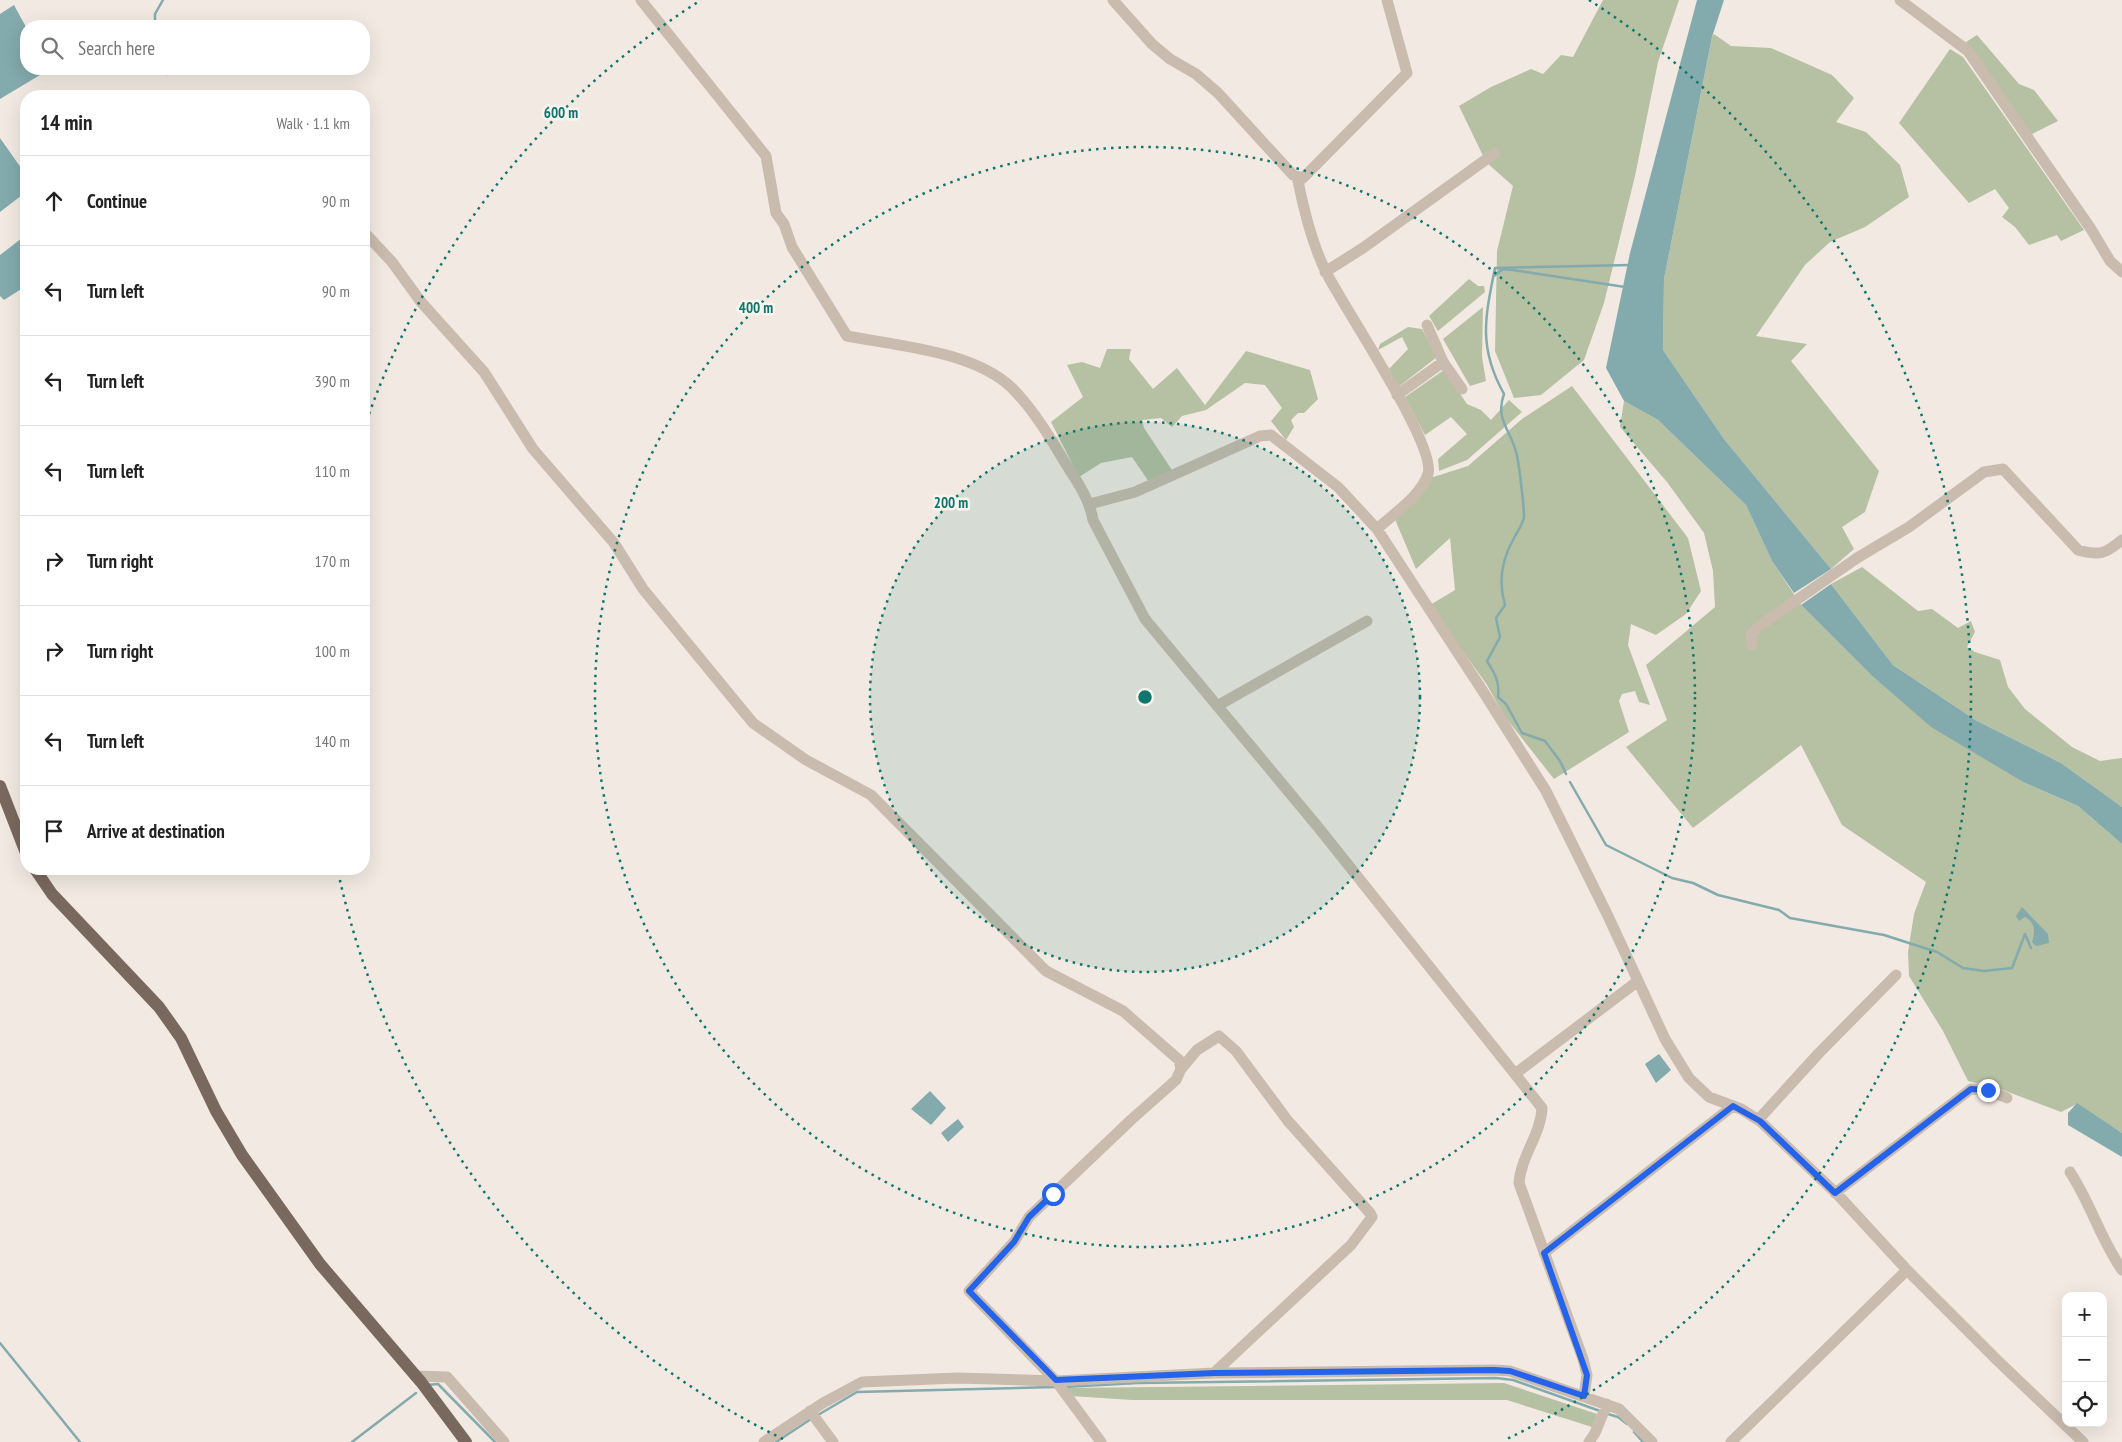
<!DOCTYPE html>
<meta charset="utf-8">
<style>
:root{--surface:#fff;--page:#f2f2f2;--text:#222;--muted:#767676;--line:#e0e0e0}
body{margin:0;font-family:"PT Sans Narrow",sans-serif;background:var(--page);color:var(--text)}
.controls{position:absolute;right:15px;bottom:15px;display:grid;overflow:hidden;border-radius:10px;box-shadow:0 5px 20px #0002}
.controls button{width:45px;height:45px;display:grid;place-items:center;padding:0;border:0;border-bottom:1px solid var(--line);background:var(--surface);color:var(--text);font:25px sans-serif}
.stop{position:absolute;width:15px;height:15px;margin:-11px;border:4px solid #2563eb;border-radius:50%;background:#fff}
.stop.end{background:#2563eb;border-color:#fff;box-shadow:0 1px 5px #0008}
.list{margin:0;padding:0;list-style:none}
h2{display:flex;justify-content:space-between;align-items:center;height:65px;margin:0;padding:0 20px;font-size:21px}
h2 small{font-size:16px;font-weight:400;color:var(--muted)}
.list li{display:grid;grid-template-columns:32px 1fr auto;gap:15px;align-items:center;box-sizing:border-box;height:90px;padding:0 20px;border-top:1px solid var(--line)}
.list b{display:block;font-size:19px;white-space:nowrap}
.list em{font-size:16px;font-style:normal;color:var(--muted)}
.icon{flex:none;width:28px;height:28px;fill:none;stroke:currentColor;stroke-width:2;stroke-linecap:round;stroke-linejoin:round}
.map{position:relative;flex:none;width:2122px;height:1442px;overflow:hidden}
.search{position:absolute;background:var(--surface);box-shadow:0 5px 20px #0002;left:20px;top:20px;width:350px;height:55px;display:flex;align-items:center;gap:12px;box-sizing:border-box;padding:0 18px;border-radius:20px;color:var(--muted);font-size:19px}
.panel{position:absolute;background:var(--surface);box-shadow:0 5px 20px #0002;left:20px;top:90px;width:350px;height:785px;border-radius:20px}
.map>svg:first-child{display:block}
</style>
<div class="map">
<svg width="2122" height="1442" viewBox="0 0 2122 1442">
<rect width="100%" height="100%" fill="#f2eae2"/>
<path fill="#b6c0a2" d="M1603,0h76l-21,62 -23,114 -31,127 -20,57 -43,35 -27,3 -19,-47 2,-100 16,-65 -27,-24 -27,-56 32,-19 40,-18 12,5 18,-19 12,2z
M1714,34l17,12 40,2 61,27 22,23 -18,24 30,10 34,33 9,32 -44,30 -35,15 -25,23 -49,71 51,8 -16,17 88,110 -14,41 -23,15 12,22 -23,20 -107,-130 -61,-89 1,-71 48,-242z
M1977,35l42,49 15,6 24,31 -28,14 -64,-93z
M1950,49l13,8 121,173 -23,11 -4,-6 -28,10 -14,-18 -13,-10 7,-9 -14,-19 -26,14 -70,-80z
M1469,279l9,7h6l1,6 -47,39 -9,-15z
M1483,307l-1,50 4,24 -16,5 -27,-47z
M1408,327l14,2 15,28 -40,31 -8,-19 19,-20 -6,-12 -24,13 2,-6z
M1107,349h24l-2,10 24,30 24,-21 28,37 41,-54 64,19 8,29 -14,14h-6l-7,7 3,7 -8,13 -15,-19 11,-13 -17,-23 -20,-2 -39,27 -24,6 -10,11 -11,-9 -19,2 2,8 28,42 -23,12 -17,-25 -31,6 -22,14 -28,-55 32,-25 -16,-32 15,-3 18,6z
M1444,370l23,34 14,6 10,10 18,-20 13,12 -55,48 -28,11 -1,-12 29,-25 -16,-17 -26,18 -20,-38z
M1572,386l116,152 13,53 -15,23 -30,21 -25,-11 -3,21 22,60 -11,-3 -4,-11 -13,3 -3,7 10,31 -75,47 -49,-62 -18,-32 -57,-80 25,-15 -5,-52 -34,31 -22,-52 33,-38 41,-13 54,-47z
M1624,401l34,19 88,85 26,56 29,44 68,68 156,110 53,23 44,38v289l-45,-29 -16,8 -58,-22 -35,-9 -25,-50 -34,-55 -1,-24 6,-38 12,-32 -84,-57 -41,-80 -108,83 -67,-81 41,-27 -21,-55 69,-58 -2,-36 -9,-38 -37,-51 -47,-55z
M1862,567l56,44 14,-2 26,19 13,-7 4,11 -8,15 8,5 25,8 8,27 17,22 47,38 28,14 22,-3v49l-61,-44 -84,-42 -84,-56 -62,-81z
M1504,1383l93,31 -5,13 -85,-27h-375l-61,-4 -6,-8z"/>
<path fill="#83aaad" d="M1697,0h27l-12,37 -48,242 -1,71 61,89 107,130 -37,24 -22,-32 -26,-56 -88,-85 -34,-19 -18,-33 24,-115z
M14,5l12,22v42h24l-50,30v-85z
M0,138l26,37v17l-26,20z
M26,235v51l-22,14 -4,-4v-41z
M1831,584l62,81 84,56 84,42 61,44v37l-44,-38 -53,-23 -94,-56 -62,-54 -68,-68z
M2022,907l26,27 1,9 -13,3 -4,-4c3,-10 4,-19 -7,-25l-6,4 -3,-5z
M1659,1054l12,16 -15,13 -11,-19z
M930,1091l16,17 -15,17 -20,-16z
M2077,1103l45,30v24l-54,-32v-12z
M958,1119l6,8 -16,15 -7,-9z"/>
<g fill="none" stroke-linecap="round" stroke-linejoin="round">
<path stroke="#83aaad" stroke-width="2.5" d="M155,26v-12l8,-14
M167,74l1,-5
M1494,276l9,-7 9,1 113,17
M1566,774l-6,-13 -15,-20 -23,-8 -16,-29 -8,-7c2,-15 -3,-23 -11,-36l13,-24 -4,-19 9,-13c-7,-23 -3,-46 9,-67 3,-6 9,-14 10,-21 0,-10 -5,-56 -8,-65 -6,-23 -21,-33 -12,-58 -26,-47 -19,-76 -9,-126l136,-3
M1570,782l36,63 66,33 21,5 25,12 61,15 11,8 94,17 53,17 26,16 21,3 28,-3 13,-34 6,14
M0,1343l80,99
M427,1385l11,-1 57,58
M1064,1387l74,-4 358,-5 17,2 87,31
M1608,1414l10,3 9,7
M818,1415l39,-23 199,-5
M1634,1432l9,10
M352,1442l64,-49
M776,1442l35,-23"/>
<path stroke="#c9bbae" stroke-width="11" d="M641,0l125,156 10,57 8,11 8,23 55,89c51,10 126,15 165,52 20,20 35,44 49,68 12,20 28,40 32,64l52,99 173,208 224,281c-1,26 -21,48 -23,75l64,176 4,16 -3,21
M1113,0l39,44 18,15 26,15 22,19 75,82 10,3 -5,3c6,30 14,63 28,91 16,33 111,173 102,202 -7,22 -35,40 -51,55
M1900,0l68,51 123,178 19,32 12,11
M1303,178l104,-105 -20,-73
M364,232l28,30 29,40 63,70 49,77 81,94 29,46 110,134 53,37 65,35 175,176 77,40 56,49 2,9 -5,11 -44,39 -103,98 -15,25 -45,49 87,90 45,61
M1325,272l38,-24 132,-95
M1443,362l19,27
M1397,395l46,-33 -16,-37
M1090,504l45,-12 125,-56 11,-1 67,52 39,42 107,164 62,98 62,125 57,123 24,39 20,19 32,12 19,12 79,75 68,74 90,90 86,82
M1752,645l-1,-11 11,-10 95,-66 52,-31 75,-55 19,-3 75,81c22,6 27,4 44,-10
M1217,706l150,-85
M1181,1069l16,-19 22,-14 17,15 52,70 82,92 2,4 -21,28 -137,128
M1515,1074l123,-93
M1758,1120l61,-67 77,-78
M2070,1172c21,32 30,66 52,98
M1835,1193l136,-104 17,1 19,8
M1544,1253l189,-147
M415,1376l32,1 57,65
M810,1411l23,31
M764,1442l59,-39 39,-21 95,-4 99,3 158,-8 280,-3 16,1 109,38 33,33
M1589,1442l6,-9 12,-29
M1731,1442l176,-172"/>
<path stroke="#79685e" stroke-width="12" d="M0,786l26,67
M35,869l17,25 107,113 22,31 35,73 26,44 78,109 101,118 45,60"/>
</g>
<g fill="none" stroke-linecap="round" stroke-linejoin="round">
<path stroke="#2563eb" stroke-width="6" d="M1053,1194l-24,23 -15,25 -45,49 87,89 158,-7 280,-3 16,1 74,25 3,-21 -43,-122 189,-147 27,15 75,72 136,-104 17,1"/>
</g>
<circle cx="1145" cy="697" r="275" fill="#0f766e" fill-opacity=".12"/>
<g fill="none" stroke="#0f766e" stroke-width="2.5" stroke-dasharray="2.5 5">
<circle cx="1145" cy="697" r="275"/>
<circle cx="1145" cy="697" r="550"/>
<path d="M783 1439A826 826 0 0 1 339 876M364 428A826 826 0 0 1 701 0M1589 0A826 826 0 0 1 1507 1439"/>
</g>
<circle cx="1145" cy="697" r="8" fill="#0f766e" stroke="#f9f4ee" stroke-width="2.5"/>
<g font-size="15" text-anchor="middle" font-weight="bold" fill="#0f766e" stroke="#f9f4ee" stroke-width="5" stroke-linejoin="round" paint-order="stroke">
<text x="561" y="118">600 m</text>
<text x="756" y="313">400 m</text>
<text x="951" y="508">200 m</text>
</g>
</svg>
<div class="controls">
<button>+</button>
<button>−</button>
<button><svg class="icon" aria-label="locate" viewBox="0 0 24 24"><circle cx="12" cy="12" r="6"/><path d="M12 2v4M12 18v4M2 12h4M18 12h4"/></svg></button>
</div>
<div class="stop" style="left:1053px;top:1194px"></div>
<div class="stop end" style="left:1988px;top:1090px"></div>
<div class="search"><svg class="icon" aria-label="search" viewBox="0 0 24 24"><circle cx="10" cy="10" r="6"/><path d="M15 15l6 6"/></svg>Search here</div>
<section class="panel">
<h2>14 min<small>Walk · 1.1 km</small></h2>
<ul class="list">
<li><svg class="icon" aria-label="ahead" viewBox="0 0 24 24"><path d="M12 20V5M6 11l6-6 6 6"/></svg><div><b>Continue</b></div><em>90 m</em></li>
<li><svg class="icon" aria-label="left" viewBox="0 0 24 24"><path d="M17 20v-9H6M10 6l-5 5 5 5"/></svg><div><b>Turn left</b></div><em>90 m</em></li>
<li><svg class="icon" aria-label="left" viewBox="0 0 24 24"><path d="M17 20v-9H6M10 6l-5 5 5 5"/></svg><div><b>Turn left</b></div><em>390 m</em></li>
<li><svg class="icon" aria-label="left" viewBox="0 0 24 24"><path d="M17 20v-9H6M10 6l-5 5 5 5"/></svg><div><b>Turn left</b></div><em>110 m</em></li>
<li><svg class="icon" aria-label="right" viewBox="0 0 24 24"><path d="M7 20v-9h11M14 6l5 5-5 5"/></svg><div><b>Turn right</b></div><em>170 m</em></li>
<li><svg class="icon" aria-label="right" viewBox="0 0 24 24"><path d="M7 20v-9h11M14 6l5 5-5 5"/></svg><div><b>Turn right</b></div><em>100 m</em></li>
<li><svg class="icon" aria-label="left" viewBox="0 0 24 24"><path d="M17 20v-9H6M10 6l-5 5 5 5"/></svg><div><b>Turn left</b></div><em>140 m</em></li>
<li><svg class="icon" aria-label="arrive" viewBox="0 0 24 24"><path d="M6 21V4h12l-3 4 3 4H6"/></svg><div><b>Arrive at destination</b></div></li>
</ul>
</section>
</div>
